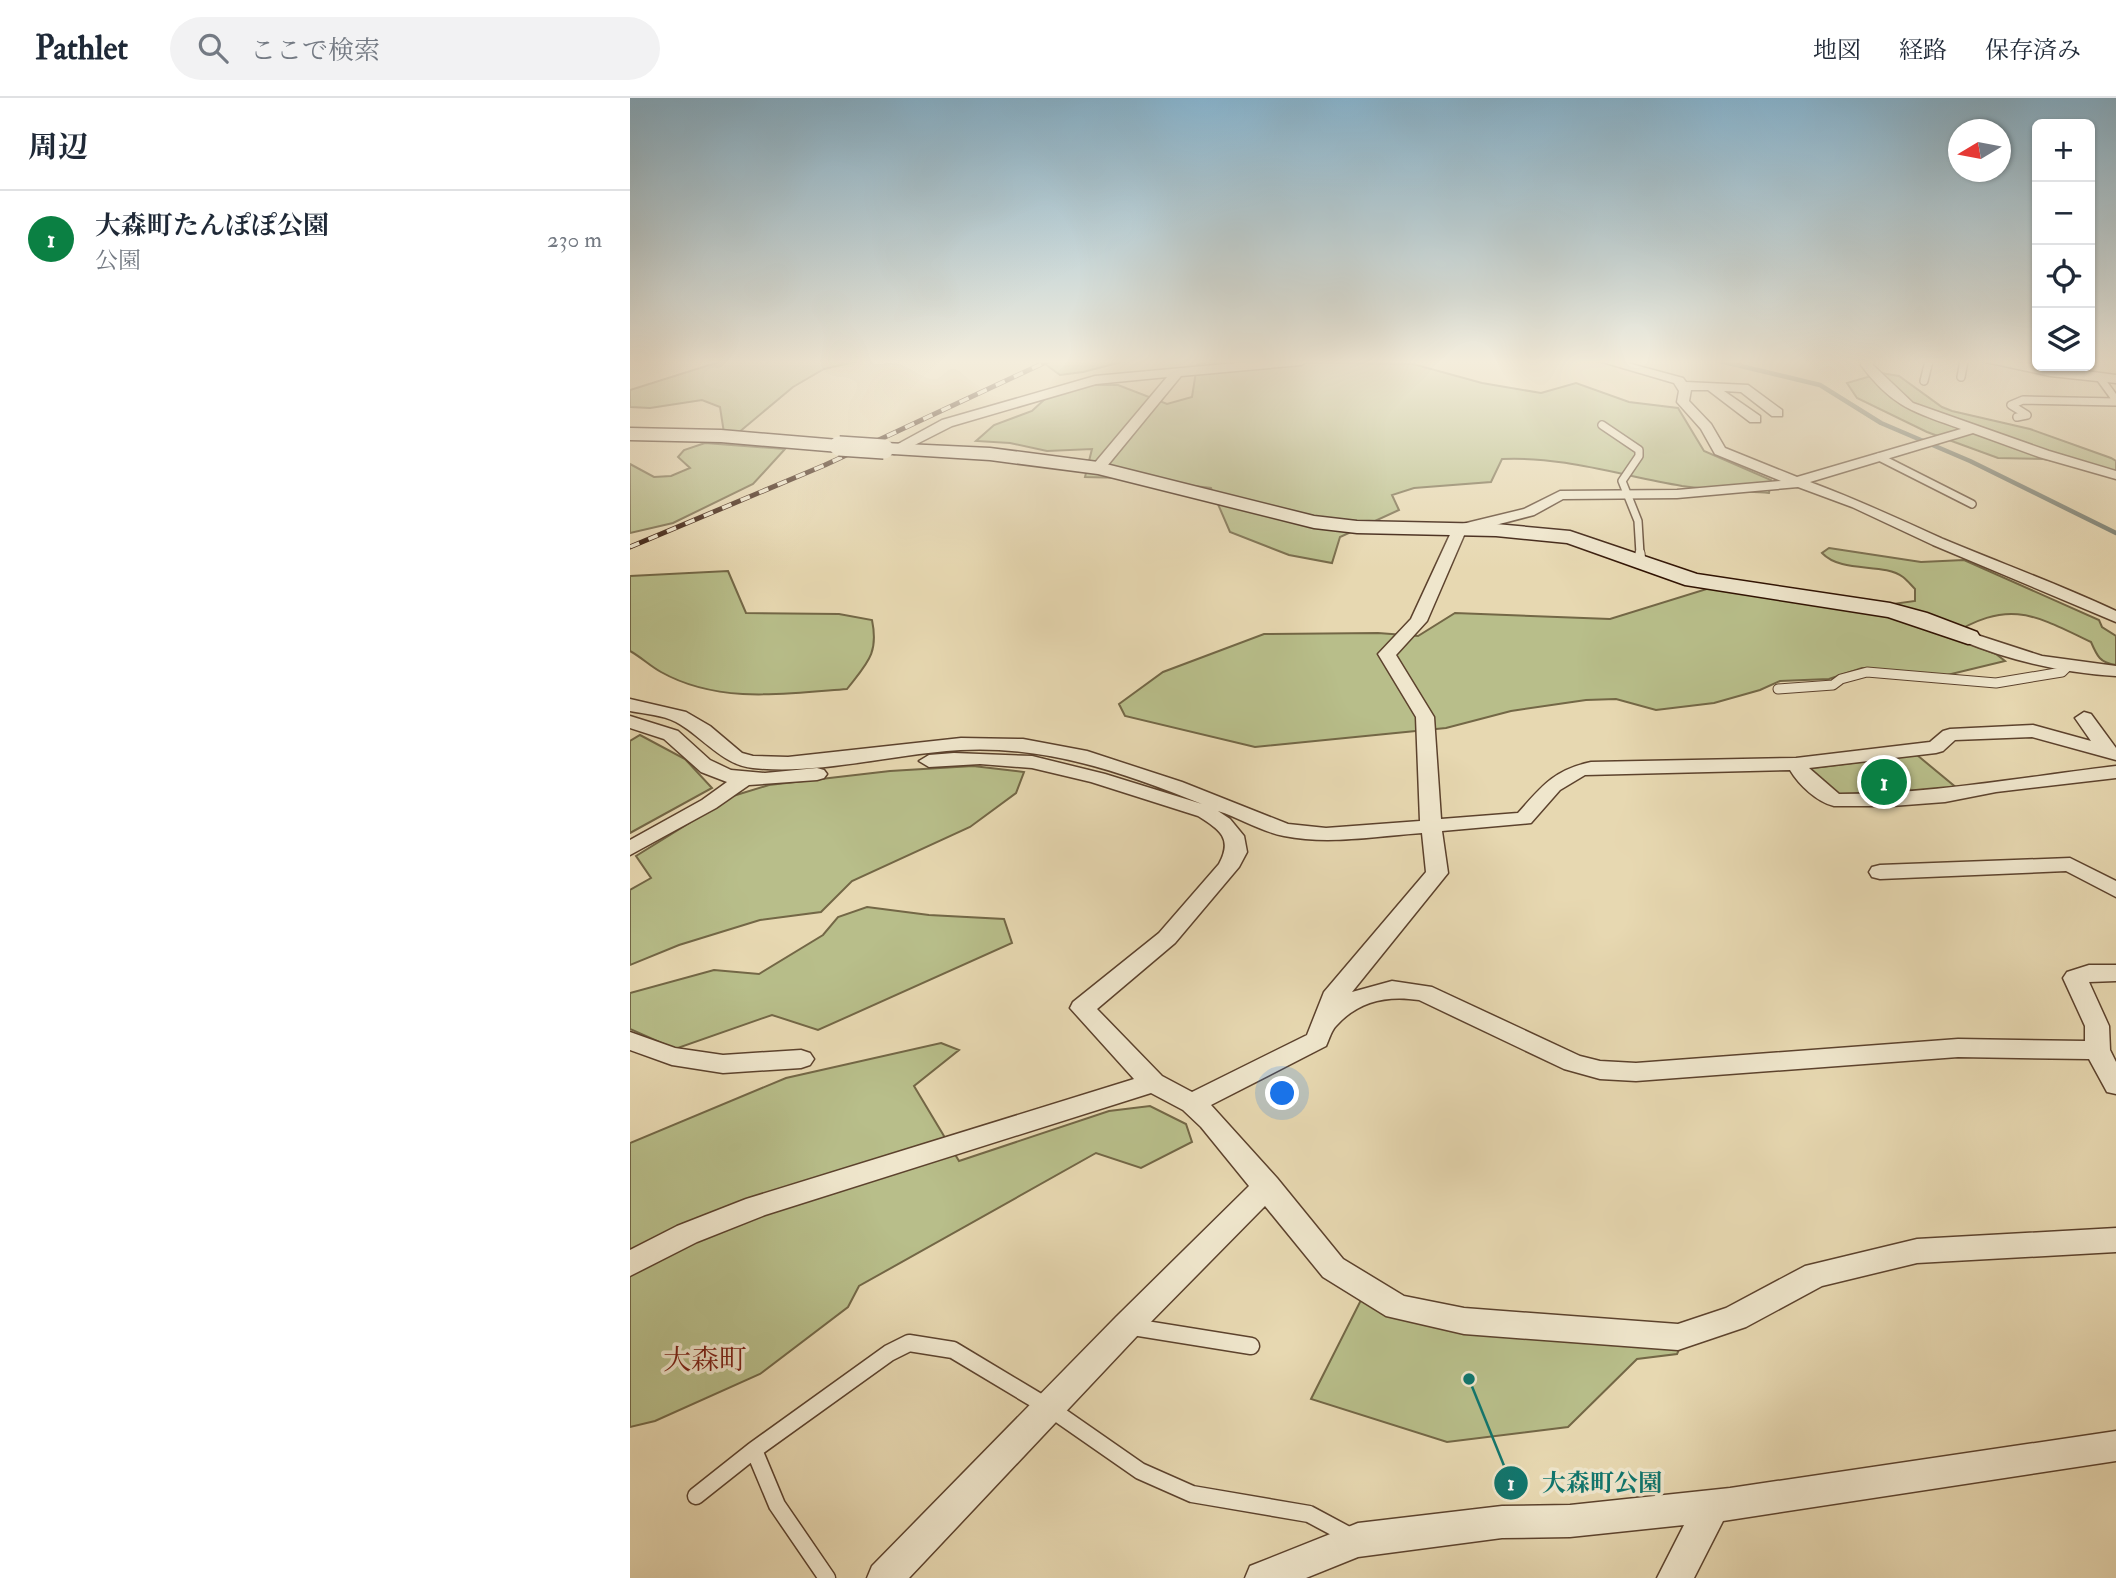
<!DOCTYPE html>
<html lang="ja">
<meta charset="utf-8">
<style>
:root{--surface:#fff;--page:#f2f2f3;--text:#1f2937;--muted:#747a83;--line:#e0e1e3;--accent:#0b8043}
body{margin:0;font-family:"IM FELL Double Pica","Noto Serif JP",serif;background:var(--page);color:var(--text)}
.controls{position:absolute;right:21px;top:21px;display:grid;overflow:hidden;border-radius:10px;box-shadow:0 2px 5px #0004}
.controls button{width:63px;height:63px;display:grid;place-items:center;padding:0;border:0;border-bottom:2px solid var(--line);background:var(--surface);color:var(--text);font:35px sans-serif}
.compass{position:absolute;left:1318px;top:21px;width:63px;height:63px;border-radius:50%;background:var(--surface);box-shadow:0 2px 5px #0004;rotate:260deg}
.you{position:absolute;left:653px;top:996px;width:24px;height:24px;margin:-18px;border:5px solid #fff;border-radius:50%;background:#1a73e8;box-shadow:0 0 0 10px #1a73e833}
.badge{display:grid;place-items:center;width:46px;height:46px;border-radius:50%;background:var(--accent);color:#fff;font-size:23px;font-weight:700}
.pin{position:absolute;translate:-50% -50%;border:4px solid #fff;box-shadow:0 2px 7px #0006}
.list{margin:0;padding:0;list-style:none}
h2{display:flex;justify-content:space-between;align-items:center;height:91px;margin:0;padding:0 28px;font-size:30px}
h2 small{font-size:23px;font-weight:400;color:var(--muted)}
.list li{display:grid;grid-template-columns:46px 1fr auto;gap:21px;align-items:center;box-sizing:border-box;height:98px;padding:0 28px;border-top:2px solid var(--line)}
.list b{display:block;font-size:26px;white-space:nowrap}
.list p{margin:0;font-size:23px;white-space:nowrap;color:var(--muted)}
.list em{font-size:23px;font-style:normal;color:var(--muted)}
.icon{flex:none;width:38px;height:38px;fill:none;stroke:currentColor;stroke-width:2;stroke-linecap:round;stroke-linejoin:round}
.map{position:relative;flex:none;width:1486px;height:1480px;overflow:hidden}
header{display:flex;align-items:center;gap:42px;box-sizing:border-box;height:98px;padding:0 35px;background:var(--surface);border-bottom:2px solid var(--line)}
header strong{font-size:33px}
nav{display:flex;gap:38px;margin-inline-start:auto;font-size:24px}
.search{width:490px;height:63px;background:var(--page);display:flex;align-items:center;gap:18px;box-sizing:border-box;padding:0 24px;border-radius:38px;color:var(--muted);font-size:26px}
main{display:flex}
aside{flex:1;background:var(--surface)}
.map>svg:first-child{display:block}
</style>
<header>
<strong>Pathlet</strong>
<div class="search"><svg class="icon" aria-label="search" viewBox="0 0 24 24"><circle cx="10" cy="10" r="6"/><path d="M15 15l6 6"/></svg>ここで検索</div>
<nav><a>地図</a><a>経路</a><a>保存済み</a></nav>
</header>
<main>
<aside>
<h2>周辺<small></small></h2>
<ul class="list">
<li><span class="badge">1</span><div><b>大森町たんぽぽ公園</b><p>公園</p></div><em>230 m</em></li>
</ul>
</aside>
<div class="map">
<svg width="1486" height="1480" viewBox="0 0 1486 1480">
<rect width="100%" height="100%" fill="#e7d8b1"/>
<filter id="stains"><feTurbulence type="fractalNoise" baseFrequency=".00286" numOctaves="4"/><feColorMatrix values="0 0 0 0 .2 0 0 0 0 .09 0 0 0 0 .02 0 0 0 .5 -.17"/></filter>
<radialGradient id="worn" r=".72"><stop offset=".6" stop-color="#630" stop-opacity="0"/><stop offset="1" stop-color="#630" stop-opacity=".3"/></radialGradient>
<path fill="#b8be8a" stroke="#736746" stroke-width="2" d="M92,263h136l-34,8 -31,18 -55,46h-14l-4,-26 -18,-7 -52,8 -20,-1v-17z
M411,263h84l-42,11 -23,3z
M579,263l204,3 69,19 59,10 35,-10 53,19 49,6 26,43 67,29 -2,13c-29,-2 -58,-3 -87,-7 -60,-10 -119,-30 -180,-27l-11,23 -77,6 -22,7 7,15 -59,27 -8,26 -43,-8 -59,-23 -19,-44 -87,-10 -39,-1 7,-28 -45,2 -37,-8 -34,-2 18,-16 38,-14 13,-12 42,-14h31l49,19 25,-7 5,-32z
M1251,275l18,3 43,31 10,4 78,18 81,29 5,3v11l-73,-13 -45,-1 -71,-26 -70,-34 -10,-15z
M75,345l80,6 -32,35 -80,39 -43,10v-69l24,13 17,-1 19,-8 -12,-11 6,-7z
M1199,450l92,14 43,-2 135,60 3,7 14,9v29c-16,-2 -19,-9 -25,-23 -58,-28 -82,-43 -142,-6l47,18 9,7 -62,15 -81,-8 -33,11 -49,2 -20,9 -46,13 -58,7 -40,-11 -30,1 -75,11 -65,17 -191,19 -130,-31 -6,-12 44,-32 101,-38 114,-1 40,3 37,-23 155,6 103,-32 144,22 58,-8v-12c-4,-4 -8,-9 -12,-12 -20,-15 -61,-3 -81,-24z
M98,473l18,42 93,1 33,6c7,34 -5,43 -25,69 -62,5 -129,15 -186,-17 -11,-6 -20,-15 -31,-21v-75z
M10,637l45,24 27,29 -82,45v-92z
M1287,657l41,34 -121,8 -27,-21 2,-8z
M343,668l51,6 -8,21 -46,34 -118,54 -31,31 -61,8 -81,25 -49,20v-75l21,-12 -15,-22 97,-60 36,-11 121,-14z
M237,809l62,8 75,4 8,24 -194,87 -46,-15 -97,34 -45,-20v-36l84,-23 45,4 64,-39 15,-18z
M311,945l18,7 -45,36 45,75 150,-50 41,-5 36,18 6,18 -51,26 -45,-15 -237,133 -11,21 -88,67 -105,47 -25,6v-284l156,-65z
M732,1200l321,43 -6,13 -40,5 -69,68 -121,15 -136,-43z"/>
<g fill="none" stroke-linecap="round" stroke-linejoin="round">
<path stroke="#6d756a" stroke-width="4.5" d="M1090,263l100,24 61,38 89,38 146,72"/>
<defs>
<path id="lane-far2" d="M1331,279l3,-16
M1470,280l16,22
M1294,283l5,-20
M1387,319l10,-2 -16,-10 12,-5 93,2
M972,327l37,25v6l-17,25 16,40 2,33
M1249,359l93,47"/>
<path id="lane-far1" d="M1010,455l1,9
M1148,591l55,-4 8,-6 26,-7 129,11 66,-11 5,-5"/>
<path id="lane" d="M503,1229l118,19
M124,1352l23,55 50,73
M66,1398l58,-46 135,-97 20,-10 44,7 95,57 92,64 52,23 117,20 43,23"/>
<path id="street" d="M628,263h49l-6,4 -120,11 -78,95 -5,1 -7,-4 2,-3 74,-88 -71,7 -144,42 -53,27 -5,1 -7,-4 55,-30 153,-44z
M969,263h21l63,17 3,4 62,3 34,25v6h-10l-31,-24 -17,-1 36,25v6h-10l-42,-32h-17l-2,11 22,23 14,24 72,29 164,-48c-47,-17 -69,-22 -100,-64l1,-4h12l-1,4 40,38 136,48 67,20v8l-77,-22 -66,-24 -163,49c46,17 89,37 133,57 57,24 116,45 173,72v11l-183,-77 -81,-38 -54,-20 -121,11 -114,1 -29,16 -69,18 -38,88 -31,34 38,62 7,102 77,-6c24,-27 36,-43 73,-51l205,-4 134,-16 13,-11 7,-2 83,-4 58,16 -16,-23 9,-6 7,2 25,34v12l-84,-23 -77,3 -12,11 -7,2 -127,15 30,26c93,0 184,-17 277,-28v12l-120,14 -51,10 -53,4h-58c-17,-4 -35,-21 -44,-36l-205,5 -25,15 -29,33 -89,8 6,42 -96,119 40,-11 40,6 148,69 20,5 36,2 322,-24 127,2v-15l-22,-48 4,-6 22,-7h27v16l-27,1 20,44 1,24 6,12v32l-9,-2 -18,-33 -131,-2 -322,24 -36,-2 -36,-10 -145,-69c-32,-5 -61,1 -83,26 -5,5 -7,14 -10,20l-115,59 66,73 66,81 61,37 60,12 214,16 48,-16 79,-42 112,-27 199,-11v24l-199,11 -95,23 -76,41 -68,23 -214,-16 -78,-18 -63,-39 -58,-71 -127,129 -229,243h-42l5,-12 244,-249 133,-131 -48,-59 -18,-17 -32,-17 -386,122 -68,27 -67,34v-26l47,-24 69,-27 388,-120 -64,-71 3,-6 86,-69 60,-69c14,-26 1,-34 -21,-48l-107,-34 -59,-14 -52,-4 -51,3 -10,-6 10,-6 25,-2 78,3 73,18 97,30c-77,-31 -157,-59 -242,-54 -68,4 -139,25 -207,18 -31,-3 -51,-32 -77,-46 -13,-7 -31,-8 -46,-11v-12l56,13 24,14 32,27 11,3 35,1 173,-19 62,1 64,12 95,31 106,42 38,4 94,-7 -4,-104 -38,-63 33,-35 43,-93 70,-17 36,-18 117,-1 104,-9 -66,-27 -14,-25 -24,-27 2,-11 -5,-8zM588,713c22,7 44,21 66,25 45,9 93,0 138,-3l4,39 -102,120 -17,43 -115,57 -30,-16 -65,-67 78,-66 64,-76 8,-15 -3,-16 -14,-17z
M1351,263h29l106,14v8l-66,-7z
M1338,534l74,24 74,10v10c-54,-3 -104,-15 -154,-35l-3,-4z
M0,618l48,15 32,29 21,10 34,3 52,-5 7,2 3,4 -3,4 -7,2 -68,5 -33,23 -86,47v-15l72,-40 25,-18 -26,-10 -37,-33 -34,-11z
M1440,760l46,23v16l-50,-26 -186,8 -8,-2 -3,-5 3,-5 8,-2z
M0,934l45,16 48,7 78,-5 9,3 4,6 -4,6 -9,3 -78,5 -51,-8 -42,-15z
M1486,1333v30l-393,60 -29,57h-37l27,-53 -114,12 -68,1 -144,19 -52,21h-61l5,-12 108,-43 144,-17 68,-1 160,-17z"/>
<path id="secondary" d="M0,330l91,2 118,10 9,6 -9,6 -118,-10 -91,-2z
M254,345l106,5 108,14 216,54 43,5 139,3 74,7 127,43 193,29 37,10 50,19 3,5 -3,5 -9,2 -80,-27 -203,-32 -118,-42 -71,-7 -139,-3 -43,-5 -216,-54 -108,-14 -113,-7 -3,-4 3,-4z"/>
</defs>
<use href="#lane-far2" stroke="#5c422d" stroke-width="10"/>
<use href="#lane-far1" stroke="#5c422d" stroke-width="11"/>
<use href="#lane" stroke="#5c422d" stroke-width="19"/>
<use href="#street" stroke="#5c422d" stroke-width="3"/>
<use href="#secondary" stroke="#2e1001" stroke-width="3"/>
<use href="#lane-far2" stroke="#efe6cc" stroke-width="7"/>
<use href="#lane-far1" stroke="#efe6cc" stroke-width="9"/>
<use href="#lane" stroke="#efe6cc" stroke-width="16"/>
<use href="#street" fill="#efe6cc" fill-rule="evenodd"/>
<use href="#secondary" fill="#efe6cc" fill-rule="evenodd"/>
<defs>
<path id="rail" d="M0,449l195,-82 223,-104"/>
</defs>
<use href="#rail" stroke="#2e1001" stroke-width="5"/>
<use href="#rail" stroke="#efe6cc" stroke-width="3.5" stroke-dasharray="10" stroke-linecap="butt"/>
<defs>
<path id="secondary-bridge" d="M209,348l45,3"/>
</defs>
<use href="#secondary-bridge" stroke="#2e1001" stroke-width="22" stroke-linecap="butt"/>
<use href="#secondary-bridge" stroke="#efe6cc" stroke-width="19"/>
</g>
<linearGradient id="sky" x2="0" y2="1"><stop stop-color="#87b6d2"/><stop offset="0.56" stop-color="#f4eddc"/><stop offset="1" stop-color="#f4eddc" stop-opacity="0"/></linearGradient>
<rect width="1486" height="471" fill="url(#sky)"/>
<g text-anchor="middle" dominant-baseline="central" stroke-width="7" stroke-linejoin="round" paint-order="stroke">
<g font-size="28" fill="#7a1f14" stroke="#efe6cc">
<text x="75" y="1262">大森町</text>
</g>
</g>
<path fill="none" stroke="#0f766e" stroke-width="2.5" d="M839 1281L881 1385"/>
<g fill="#0f766e" stroke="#efe6cc" stroke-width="2.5">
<circle cx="839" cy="1281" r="7"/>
<circle cx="881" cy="1385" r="18"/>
</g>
<g font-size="21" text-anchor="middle" font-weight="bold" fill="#fff">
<text x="881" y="1392">1</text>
</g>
<g font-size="24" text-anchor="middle" font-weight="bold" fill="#0f766e" stroke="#efe6cc" stroke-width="7" stroke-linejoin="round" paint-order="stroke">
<text x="972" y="1393">大森町公園</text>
</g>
<rect width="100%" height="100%" filter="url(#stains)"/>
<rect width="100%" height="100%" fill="url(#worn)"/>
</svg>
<div class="controls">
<button>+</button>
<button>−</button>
<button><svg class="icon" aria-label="locate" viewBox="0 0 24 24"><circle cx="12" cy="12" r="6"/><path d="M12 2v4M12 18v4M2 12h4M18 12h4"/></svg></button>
<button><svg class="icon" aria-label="layers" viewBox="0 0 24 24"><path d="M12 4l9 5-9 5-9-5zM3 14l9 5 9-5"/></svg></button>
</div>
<svg class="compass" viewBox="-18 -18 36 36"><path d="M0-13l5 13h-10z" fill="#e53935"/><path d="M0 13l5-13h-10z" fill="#747a83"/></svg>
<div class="you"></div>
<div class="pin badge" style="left:1254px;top:684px">1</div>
</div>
</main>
